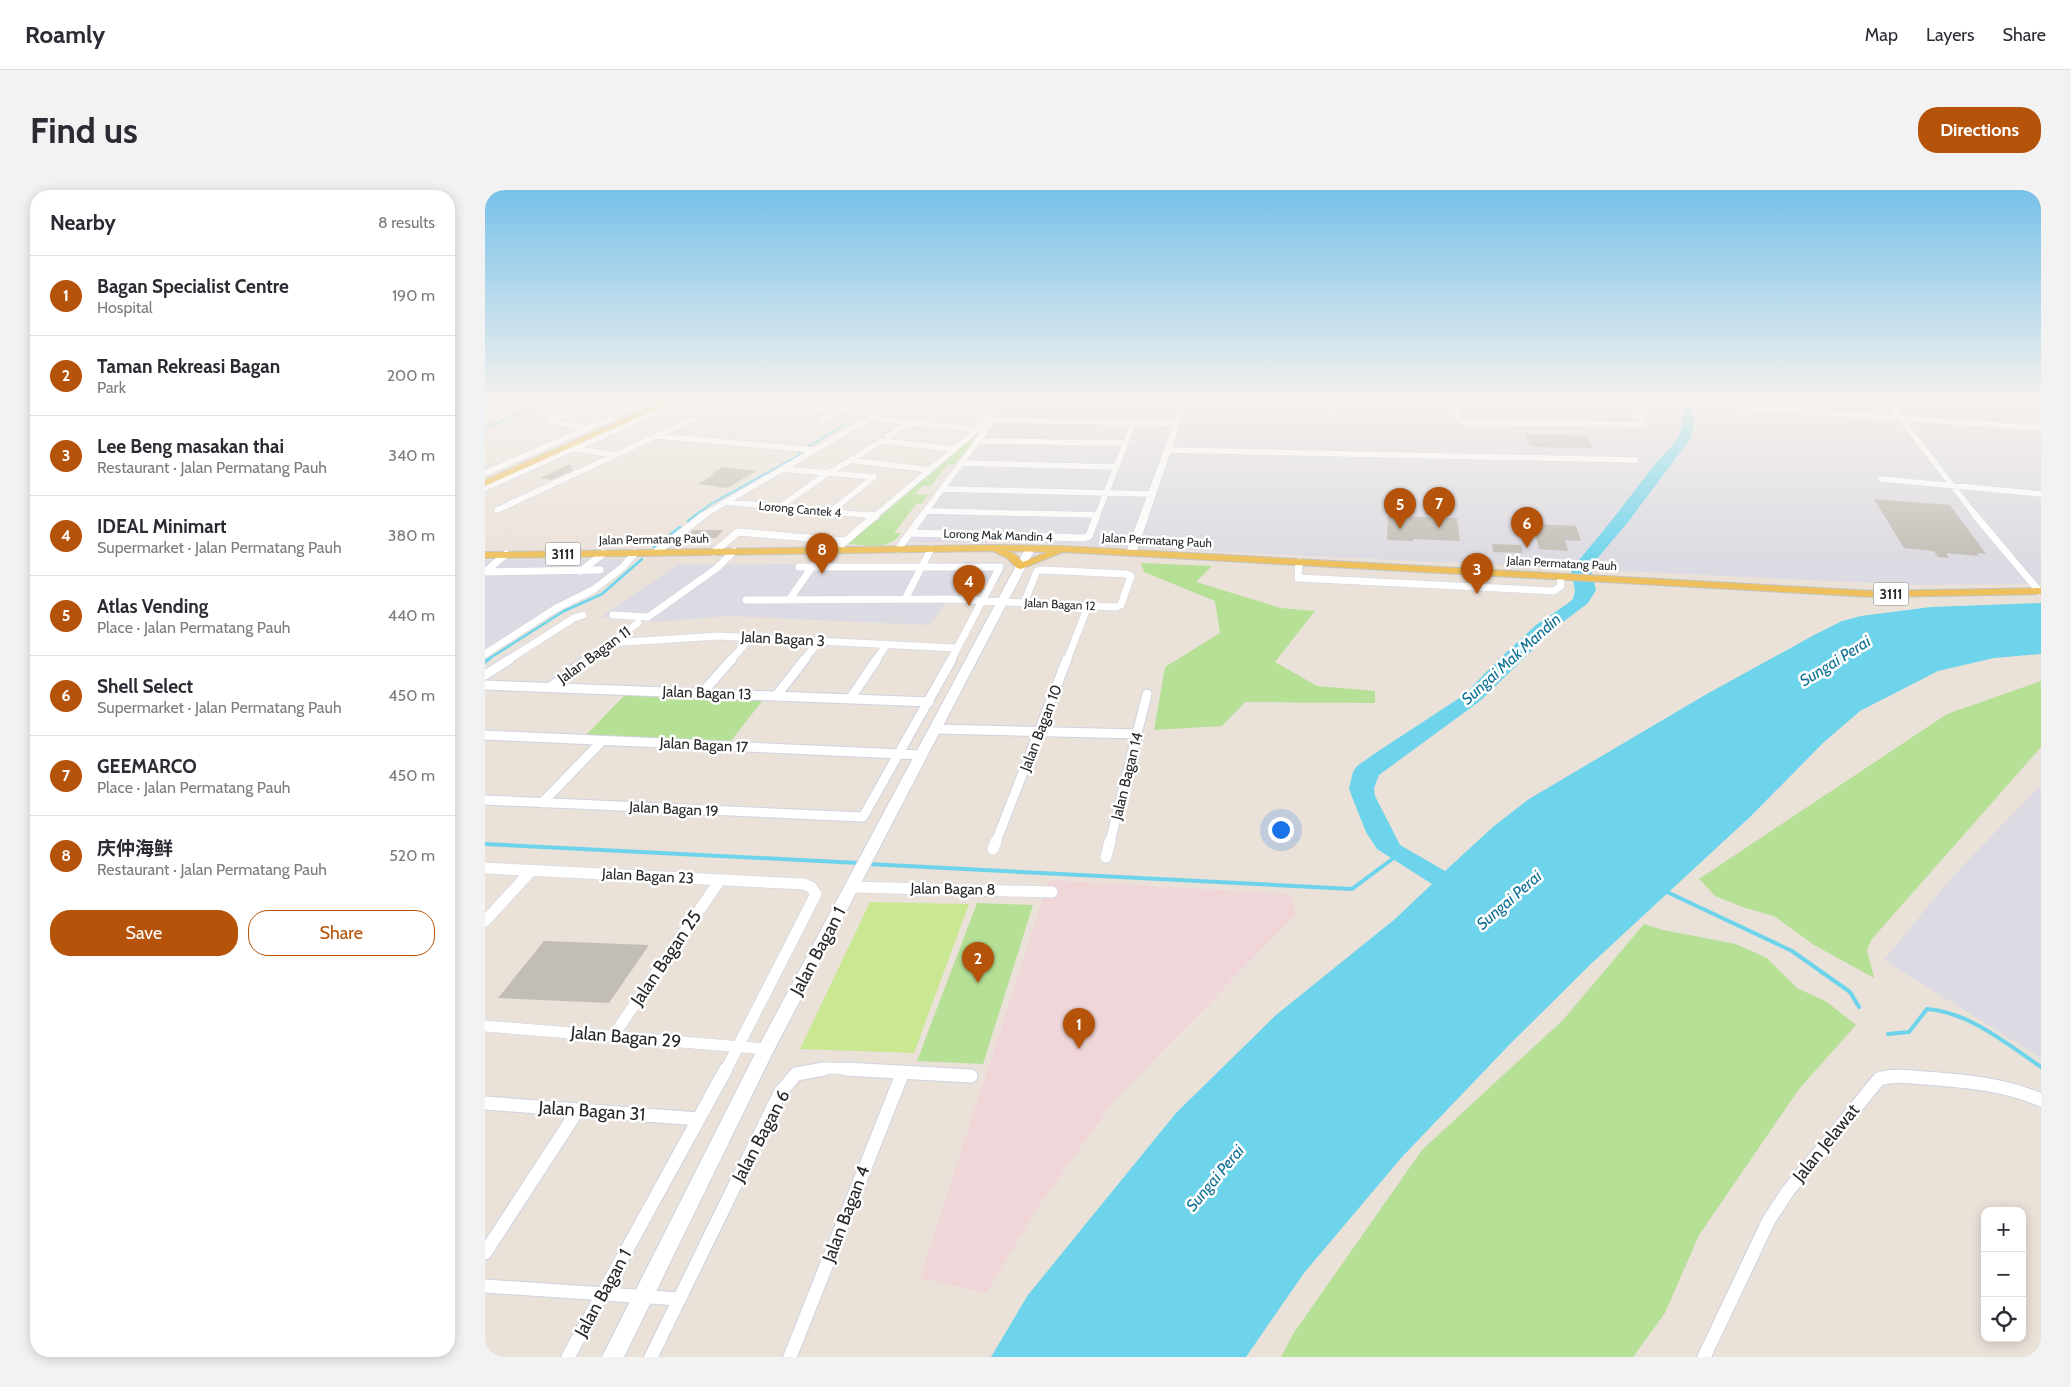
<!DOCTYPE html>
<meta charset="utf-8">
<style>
:root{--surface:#fff;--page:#f2f2f3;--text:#2b2b33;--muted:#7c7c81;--line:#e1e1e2;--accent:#b45309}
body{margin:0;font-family:Cabin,"Noto Sans SC",sans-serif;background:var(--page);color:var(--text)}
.controls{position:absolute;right:15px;bottom:15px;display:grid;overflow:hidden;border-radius:10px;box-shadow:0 2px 12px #0003}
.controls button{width:45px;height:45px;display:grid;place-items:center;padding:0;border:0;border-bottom:1px solid var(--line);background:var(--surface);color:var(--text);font:25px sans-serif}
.you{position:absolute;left:795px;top:639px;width:18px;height:18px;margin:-12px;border:4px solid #fff;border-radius:50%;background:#1a73e8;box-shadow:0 0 0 8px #1a73e833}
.badge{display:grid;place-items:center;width:32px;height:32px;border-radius:50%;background:var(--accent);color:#fff;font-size:16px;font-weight:700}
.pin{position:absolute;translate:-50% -41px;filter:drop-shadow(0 1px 2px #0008)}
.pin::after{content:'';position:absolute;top:26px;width:18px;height:15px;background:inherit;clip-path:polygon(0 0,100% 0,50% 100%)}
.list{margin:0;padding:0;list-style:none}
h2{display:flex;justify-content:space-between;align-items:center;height:65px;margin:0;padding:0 20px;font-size:21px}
h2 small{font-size:16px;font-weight:400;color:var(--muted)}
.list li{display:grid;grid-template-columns:32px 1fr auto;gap:15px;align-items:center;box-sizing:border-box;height:80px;padding:0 20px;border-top:1px solid var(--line)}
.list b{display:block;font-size:19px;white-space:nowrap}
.list p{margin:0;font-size:16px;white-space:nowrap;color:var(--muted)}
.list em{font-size:16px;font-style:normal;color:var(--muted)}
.actions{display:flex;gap:10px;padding:15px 20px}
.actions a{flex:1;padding:11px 0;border:1px solid var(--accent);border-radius:20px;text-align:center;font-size:18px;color:var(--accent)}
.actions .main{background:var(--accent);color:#fff}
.icon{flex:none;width:28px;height:28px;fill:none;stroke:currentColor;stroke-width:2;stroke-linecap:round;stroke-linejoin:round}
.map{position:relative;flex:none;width:1556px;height:1167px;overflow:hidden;border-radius:20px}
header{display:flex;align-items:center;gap:30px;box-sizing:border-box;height:70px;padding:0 25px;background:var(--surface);border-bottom:1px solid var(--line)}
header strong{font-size:24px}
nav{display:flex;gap:28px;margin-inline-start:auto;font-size:18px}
.intro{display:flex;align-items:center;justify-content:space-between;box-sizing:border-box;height:120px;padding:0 30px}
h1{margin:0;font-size:35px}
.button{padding:12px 22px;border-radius:20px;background:var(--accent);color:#fff;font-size:18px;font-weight:700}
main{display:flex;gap:30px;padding:0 30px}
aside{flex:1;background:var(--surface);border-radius:20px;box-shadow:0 2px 12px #0003}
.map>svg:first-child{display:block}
</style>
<header>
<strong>Roamly</strong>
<nav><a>Map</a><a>Layers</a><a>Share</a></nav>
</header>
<div class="intro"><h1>Find us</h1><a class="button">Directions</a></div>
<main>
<aside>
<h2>Nearby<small>8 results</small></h2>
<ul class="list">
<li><span class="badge">1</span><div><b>Bagan Specialist Centre</b><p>Hospital</p></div><em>190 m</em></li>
<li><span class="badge">2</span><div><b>Taman Rekreasi Bagan</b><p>Park</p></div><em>200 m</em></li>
<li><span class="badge">3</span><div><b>Lee Beng masakan thai</b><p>Restaurant · Jalan Permatang Pauh</p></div><em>340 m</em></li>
<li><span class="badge">4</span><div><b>IDEAL Minimart</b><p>Supermarket · Jalan Permatang Pauh</p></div><em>380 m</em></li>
<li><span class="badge">5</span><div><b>Atlas Vending</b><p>Place · Jalan Permatang Pauh</p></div><em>440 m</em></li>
<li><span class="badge">6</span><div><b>Shell Select</b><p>Supermarket · Jalan Permatang Pauh</p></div><em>450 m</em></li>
<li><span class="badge">7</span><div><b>GEEMARCO</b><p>Place · Jalan Permatang Pauh</p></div><em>450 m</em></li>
<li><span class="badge">8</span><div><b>庆仲海鲜</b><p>Restaurant · Jalan Permatang Pauh</p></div><em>520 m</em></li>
</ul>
<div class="actions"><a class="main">Save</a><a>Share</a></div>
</aside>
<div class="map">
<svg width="1556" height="1167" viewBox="0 0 1556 1167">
<rect width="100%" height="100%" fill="#eae1d9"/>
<path fill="#dcdae2" d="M528,211h1028v183l-127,1 -894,-43 -118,1 90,-123z
M138,369l-8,11 -14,12 -116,68v-90z
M515,372l6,4 -8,16 -27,1 -22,14 -19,28 -201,-9 -73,6 -55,-5 76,-52z
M1556,595v273l-157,-98 69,-84z"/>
<path fill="#f1d6d9" d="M564,690l241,14 6,20 -182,187 -74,103 -54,89 -66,-15z"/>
<path fill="#b5e096" d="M491,242l5,1 -26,31 -8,1 -16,21h-8l-8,8 13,1 -6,9 -5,-1 -23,30h7c-11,18 -34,12 -53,11z
M656,373l71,3 -16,16 85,26 34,3 -40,51 42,24 58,5v12l-130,-1 -23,24 -68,4 11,-63 55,-34 -5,-32 -71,-29z
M1556,491v66l-169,192 -5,11 7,28 -60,-33 -40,-29 -29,-8 -30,-12 -16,-17 248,-165z
M140,505l138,5 -33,42 -146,-5z
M492,713l56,2 -50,159 -66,-3z
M1159,734l19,6 73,14 31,14 30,30 30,14 29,23 -57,64 -100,146 -34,78 -32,44h-352l12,-23 129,-184 141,-130z"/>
<path fill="#cae891" d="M385,712l99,2 -55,149 -114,-4z"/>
<path fill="#6dd4eb" d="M1196,211h12l1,23 -3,14 -63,84 -38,45 6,23 -8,13 -33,25 -75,73 -101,74 -5,13 1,8 25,49 45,26 49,-45 35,-27 176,-104 111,-61 26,-13 19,-5 70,-9 110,-4v51l-47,4 -56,13 -78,40 -37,32 -72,73 -159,147 -81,80 -109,114 -98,116 -58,84h-255l37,-62 148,-182 100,-98 119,-96 37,-35 -55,-35 -11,-17 -14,-35 -3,-9 4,-16 4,-6 20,-14 87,-57 33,-34 39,-36 31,-21 6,-5 2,-8 -4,-22c29,-33 55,-67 81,-101 8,-11 21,-20 27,-33 4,-11 4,-23 2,-34z"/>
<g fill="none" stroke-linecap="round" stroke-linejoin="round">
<path stroke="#6dd4eb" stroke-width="2" d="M0,237l70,-26
M209,326l17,-12 88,-49 2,-4 45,-27"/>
<path stroke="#6dd4eb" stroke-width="2.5" d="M203,331l8,-6
M169,357l26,-20
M2,470l77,-49 38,-17 40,-35"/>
<path stroke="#6dd4eb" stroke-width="3" d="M0,472l4,-3"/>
<path stroke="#6dd4eb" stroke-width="4" d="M0,654l374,19
M383,674l484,25 43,-32
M1182,702l125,59 58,41 9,15
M1403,844l21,-2 18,-23c42,3 80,35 114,58"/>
</g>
<path fill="#c2bdb5" d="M1039,244l62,1 7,13 -63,-1z
M85,274l3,6 -22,10 -11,-2z
M238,277l33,4 -29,17 -29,-4 17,-10h-5z
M1389,309l76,6 36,49 -9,-1 2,3 -33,-3 3,5 -11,-1 -4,-6 -30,-3z
M903,326l69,2 3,23 -47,-2v2l-26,-1z
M1048,334l43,2 5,15 -16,-1 3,11 -29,-2z
M208,340h30l-7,8h-26v-5z
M1007,354l29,1 2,8 -30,-1z
M59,751l105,4 -40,58 -111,-5z"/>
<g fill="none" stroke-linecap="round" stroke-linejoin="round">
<defs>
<path id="street-far4" d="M443,211l73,6
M846,211v8
M968,211l7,19 5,2 180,3 -14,-24
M1018,211l130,3
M1402,211l89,115
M0,214l33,4
M1230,215l326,23
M359,217l9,-6
M331,218l60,6
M386,228l108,12
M338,230l15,-10
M66,231l45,-20
M66,231l36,7
M173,246l156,14
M403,246l23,-14
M494,251l146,2
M90,259l41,6
M683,260l468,10
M366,270l79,10
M477,273l155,4
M298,279l91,8
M346,282l51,-31 72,8
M0,283l166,-72
M1396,289l160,15
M0,298l197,-87
M458,299l209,5
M240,312l151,14
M295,317l49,-35
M12,320l196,-91
M442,321l170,4
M345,322l44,-35
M217,326l197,-115
M390,326l102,-86 30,-29
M437,326l71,-96 184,3
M612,326l37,-94"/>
<path id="street-far3" d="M381,325l10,1
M1490,325l64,76
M426,343l173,5 5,-2 8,-21
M413,359l25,-34
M350,360l41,-35
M171,362l48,-37
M229,362l24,-20 105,9
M814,372l-1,16 256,13 7,-5 -1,-9
M314,377h201l-49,93
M557,380l84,4 5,2 -10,29 -5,2 -92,-4 13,-32z
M96,381l23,-18
M0,382l115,-2
M0,382l21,-18
M420,409l26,-50
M261,410l204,-1 74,4
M304,410l35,-50
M128,425l35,2 69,-49 17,-17
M126,453l107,-7 238,12
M0,464l70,-45 38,-19 30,-23 12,-14
M23,470l66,-42 9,-3
M102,470l51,-37
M246,470l20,-23
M319,470l15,-19
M391,470l11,-16
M582,470l21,-54"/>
<path id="street-far2" d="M0,485l25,-16
M0,495l444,17
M65,497l38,-28
M217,503l30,-34
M291,506l29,-37
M365,509l27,-40
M451,539l201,5
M0,545l437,20
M0,610l378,17 89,-158
M57,613l60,-62
M511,652l71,-183
M625,652l37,-148"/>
<path id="street-far1" d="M508,659l3,-8
M621,667l4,-16
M0,678l319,16 7,3 5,7 -90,176
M368,697l199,5
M0,731l46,-50
M0,836l281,23
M128,846l107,-156
M332,880l12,-2 39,2"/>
<path id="street" d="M360,879l126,7
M0,913l214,16
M0,1063l93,-143
M0,1096l194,13
M83,1167l158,-288
M166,1167l129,-264 16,-19 28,-5
M305,1167l113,-285
M1219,1167l65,-137 19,-29 91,-112c15,-5 30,-2 46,-1 40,3 79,6 116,22"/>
<path id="secondary" d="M697,211h6l-52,152 -2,2h-6l-2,-2z
M545,356l5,3 -263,505 -148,303h-22l158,-313 265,-495z"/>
<path id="primary" d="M179,211h11l-190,85v-6z
M507,355l71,1 811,45 167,-3v6l-167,3 -811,-45 -42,17 -4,-1 -10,-10 -14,-7 -508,7v-6zM523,361l39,1 -24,10 -8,-8z"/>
</defs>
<use href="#street-far4" stroke="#cfd3e1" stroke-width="7"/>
<use href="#street-far3" stroke="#cfd3e1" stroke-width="8"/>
<use href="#street-far2" stroke="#cfd3e1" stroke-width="11"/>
<use href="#street-far1" stroke="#cfd3e1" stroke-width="12"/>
<use href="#street" stroke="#cfd3e1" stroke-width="15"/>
<use href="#secondary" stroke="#cfd3e1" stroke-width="2"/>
<use href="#primary" stroke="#c3c3c3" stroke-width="2"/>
<use href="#street-far4" stroke="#fff" stroke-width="5.5"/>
<use href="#street-far3" stroke="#fff" stroke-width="7"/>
<use href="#street-far2" stroke="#fff" stroke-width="9"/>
<use href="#street-far1" stroke="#fff" stroke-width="11"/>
<use href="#street" stroke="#fff" stroke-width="13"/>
<use href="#secondary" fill="#fff" fill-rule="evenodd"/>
<use href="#primary" fill="#edc05b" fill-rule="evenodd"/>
</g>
<linearGradient id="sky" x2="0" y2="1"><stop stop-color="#77c1e9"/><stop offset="0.56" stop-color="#f6f2ee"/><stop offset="1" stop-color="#f6f2ee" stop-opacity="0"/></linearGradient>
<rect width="1556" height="375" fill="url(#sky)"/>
<g text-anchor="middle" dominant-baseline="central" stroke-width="5" stroke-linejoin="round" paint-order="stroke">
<g font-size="12" fill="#282828" stroke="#fff">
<text transform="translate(315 319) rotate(5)">Lorong Cantek 4</text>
<text transform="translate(513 345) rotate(2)">Lorong Mak Mandin 4</text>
<text transform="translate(169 349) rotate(-1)">Jalan Permatang Pauh</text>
<text transform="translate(672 350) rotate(3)">Jalan Permatang Pauh</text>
<text transform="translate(1077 373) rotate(3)">Jalan Permatang Pauh</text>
<text transform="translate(575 414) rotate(3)">Jalan Bagan 12</text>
</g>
<g fill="#fff" stroke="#686868" stroke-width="1">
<rect x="60.5" y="352.5" width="35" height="23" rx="4"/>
<rect x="1388.5" y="392.5" width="35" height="23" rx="4"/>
</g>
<g font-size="14" font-weight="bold" fill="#282828">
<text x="78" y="364">3111</text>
<text x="1406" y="404">3111</text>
</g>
<g font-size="15" fill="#282828" stroke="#fff">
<text transform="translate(298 449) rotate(3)">Jalan Bagan 3</text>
<text transform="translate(109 465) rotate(-36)">Jalan Bagan 11</text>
<text transform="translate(222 503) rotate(2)">Jalan Bagan 13</text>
<text transform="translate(556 538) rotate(-69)">Jalan Bagan 10</text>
<text transform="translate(219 555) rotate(3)">Jalan Bagan 17</text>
<text transform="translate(642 586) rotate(-76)">Jalan Bagan 14</text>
<text transform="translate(189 619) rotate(3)">Jalan Bagan 19</text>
<text transform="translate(163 686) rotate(3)">Jalan Bagan 23</text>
<text transform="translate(468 699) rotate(1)">Jalan Bagan 8</text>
</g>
<g font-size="16" font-style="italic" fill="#0f7194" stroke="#fff">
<text transform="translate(1026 469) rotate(-42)">Sungai Mak Mandin</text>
<text transform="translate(1350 471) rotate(-32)">Sungai Perai</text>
<text transform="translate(1024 710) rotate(-41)">Sungai Perai</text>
<text transform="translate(730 988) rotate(-50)">Sungai Perai</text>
</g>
<g font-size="18" fill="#282828" stroke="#fff">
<text transform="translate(333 761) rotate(-62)">Jalan Bagan 1</text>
<text transform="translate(181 768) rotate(-56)">Jalan Bagan 25</text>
<text transform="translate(141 847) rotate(5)">Jalan Bagan 29</text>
<text transform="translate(107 921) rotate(4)">Jalan Bagan 31</text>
<text transform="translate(276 946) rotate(-62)">Jalan Bagan 6</text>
<text transform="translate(1341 953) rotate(-51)">Jalan Jelawat</text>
<text transform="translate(361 1024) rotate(-69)">Jalan Bagan 4</text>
<text transform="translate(118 1103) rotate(-61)">Jalan Bagan 1</text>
</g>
</g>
</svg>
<div class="controls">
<button>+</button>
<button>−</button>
<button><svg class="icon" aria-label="locate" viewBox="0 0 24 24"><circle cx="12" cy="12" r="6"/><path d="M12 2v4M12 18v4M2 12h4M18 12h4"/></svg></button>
</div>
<div class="you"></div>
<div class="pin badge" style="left:594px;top:859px">1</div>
<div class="pin badge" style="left:493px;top:793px">2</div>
<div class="pin badge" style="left:992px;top:404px">3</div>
<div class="pin badge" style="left:484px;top:416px">4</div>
<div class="pin badge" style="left:915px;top:339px">5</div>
<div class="pin badge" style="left:1042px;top:358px">6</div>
<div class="pin badge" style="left:954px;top:338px">7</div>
<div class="pin badge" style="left:337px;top:384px">8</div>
</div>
</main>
